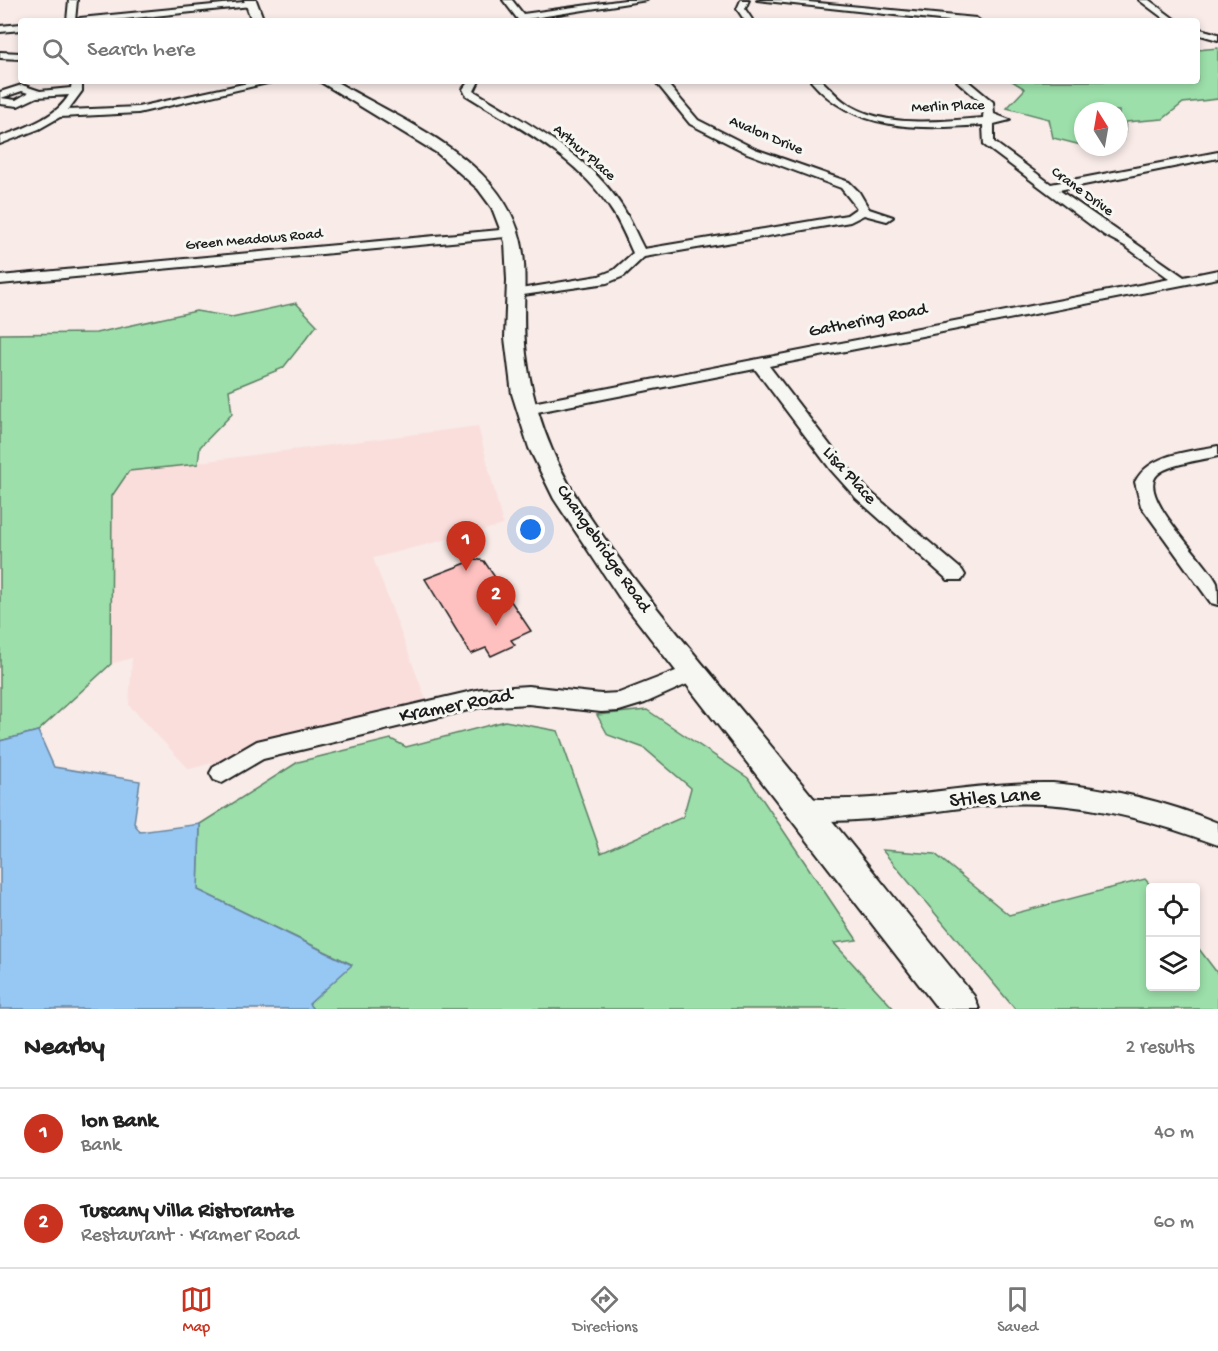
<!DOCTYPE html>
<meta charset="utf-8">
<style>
:root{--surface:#fff;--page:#f6f6f6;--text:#222;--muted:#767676;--line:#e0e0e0;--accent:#c8321e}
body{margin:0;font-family:"Gochi Hand",sans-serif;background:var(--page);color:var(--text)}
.controls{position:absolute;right:18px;bottom:18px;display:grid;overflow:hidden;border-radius:6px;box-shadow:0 3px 9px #0003}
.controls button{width:54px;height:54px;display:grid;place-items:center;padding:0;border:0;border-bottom:2px solid var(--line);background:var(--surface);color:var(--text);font:30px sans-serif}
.compass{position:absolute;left:1074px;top:102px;width:54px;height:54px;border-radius:50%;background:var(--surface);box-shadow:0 3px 9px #0003;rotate:349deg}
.you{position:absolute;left:531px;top:530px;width:21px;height:21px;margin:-15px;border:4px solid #fff;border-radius:50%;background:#1a73e8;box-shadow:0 0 0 9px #1a73e833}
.badge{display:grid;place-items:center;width:39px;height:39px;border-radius:50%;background:var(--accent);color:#fff;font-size:20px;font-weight:700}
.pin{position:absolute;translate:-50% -50px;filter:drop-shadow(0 2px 3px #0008)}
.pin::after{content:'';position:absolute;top:32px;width:21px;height:18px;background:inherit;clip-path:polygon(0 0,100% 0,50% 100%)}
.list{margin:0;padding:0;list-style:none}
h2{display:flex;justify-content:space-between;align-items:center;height:78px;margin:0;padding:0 24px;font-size:26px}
h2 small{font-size:20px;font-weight:400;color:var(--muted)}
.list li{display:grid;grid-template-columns:39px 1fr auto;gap:18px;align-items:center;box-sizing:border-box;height:90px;padding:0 24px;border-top:2px solid var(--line)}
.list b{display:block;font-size:22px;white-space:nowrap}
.list p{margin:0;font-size:20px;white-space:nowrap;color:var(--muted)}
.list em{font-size:20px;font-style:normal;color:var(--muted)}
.icon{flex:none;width:33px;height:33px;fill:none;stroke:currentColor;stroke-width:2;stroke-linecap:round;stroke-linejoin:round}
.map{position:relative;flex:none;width:1218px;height:1009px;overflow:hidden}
.search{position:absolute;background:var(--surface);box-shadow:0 3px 9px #0003;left:18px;right:18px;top:18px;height:66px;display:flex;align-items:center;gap:15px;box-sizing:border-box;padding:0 21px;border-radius:6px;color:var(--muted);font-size:22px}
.sheet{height:258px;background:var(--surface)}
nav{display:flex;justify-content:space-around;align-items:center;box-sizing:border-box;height:84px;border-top:2px solid var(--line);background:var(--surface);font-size:16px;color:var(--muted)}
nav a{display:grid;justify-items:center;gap:3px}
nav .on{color:var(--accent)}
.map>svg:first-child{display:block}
</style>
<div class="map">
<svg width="1218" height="1009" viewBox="0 0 1218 1009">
<rect width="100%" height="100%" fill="#f8ebe8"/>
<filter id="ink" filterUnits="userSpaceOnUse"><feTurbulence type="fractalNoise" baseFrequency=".0167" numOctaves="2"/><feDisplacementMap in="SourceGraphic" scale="12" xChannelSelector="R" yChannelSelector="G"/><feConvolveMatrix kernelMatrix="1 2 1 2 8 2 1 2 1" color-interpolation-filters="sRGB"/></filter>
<g filter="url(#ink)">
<path fill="#fadedc" d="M478,426l25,99 -130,33 56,150 -240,61 -60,-64 3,-47 -21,6 1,-168 17,-25z"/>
<path fill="#9cdfaa" stroke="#5c7e63" stroke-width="1.5" d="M1218,48v51l-35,4 -20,16 -37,3 -2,18 -5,1v-30h-36l-2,34 -28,-7 -4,-19 -42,-11 18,-19 -13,-8h185v-31z
M296,303l21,22 -34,43 -54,22 3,24 -32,33 -2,17 -69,7 -17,25 -1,168 -73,67 -38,10v-407l96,-1 100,-22 36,6z
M647,710l101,68 109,162 -23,3 60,66h-581l-5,-4 43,-41 -153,-74 2,-66 98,-62 93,-23 15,8 99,-26 53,10 43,122 82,-36 8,-29 -47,-40 -36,-13 -11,-20z
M882,850l53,4 74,61 136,-36 7,8 -2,99h46v-41l22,29v35h-203z"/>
<path fill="#97c7f3" stroke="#66839d" stroke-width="1.5" d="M38,731l16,36 86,14 -6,42 6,9 60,-8 -2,66 154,75 -43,39 4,5h-313v-268z"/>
<path fill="#fec1c0" stroke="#1c1c1c" stroke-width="1.5" d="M466,557l18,4 47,70 -20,9 4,5 -24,11 -5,-8 -15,6 -46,-75 44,-17z"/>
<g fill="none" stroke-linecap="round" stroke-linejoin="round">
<defs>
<path id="minor" d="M69,0h8l-2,21h-8z
M503,0h9l11,14 102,-14h22l-120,19 1,2h-9z
M741,0h8l-4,9 8,12h-8l-8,-12z
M757,0h30l189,18 4,3h-31z
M1139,0h10l28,21h-10z
M254,1l-3,5 -146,15h-29l4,-3z
M21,24v6l-21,2v-6z
M1197,28l21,6v6l-21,-6z
M0,52l21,1v6l-21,-1z
M72,81h10v10l-14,19 70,-3 119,-26h19l-138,32 -78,4 -21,12 -39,15v-7c24,-9 56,-19 69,-42l-32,2 -19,9 -18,-2v-12l22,-7 18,6 31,-3zM22,91l6,2 -12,7 -15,-2z
M469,81h10l-5,10c52,32 116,64 149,117 8,13 14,28 21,41l203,-34 10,-7 -16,-20 -94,-35 -57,-29 -35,-43h10l33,39 57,29 94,33 10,10 10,17 24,8 -6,4 -23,-6 -14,7 -206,35 -20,19 -17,7 -98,14v-6l5,-1 85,-14 15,-6 19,-17c-7,-15 -13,-31 -23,-45 -33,-51 -93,-81 -144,-113l-3,-6z
M811,81h11c8,7 15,16 24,22 39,26 93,18 137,15l1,-13 -27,-24h11l25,21 1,12 16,6 -16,4v18l57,42 167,-32v6l-159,32 125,87 34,-7v8l-449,88 74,96 25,28 94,80 3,5 -3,5h-14l-92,-82 -25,-28 -76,-101 -228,45 -8,-5 8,-5 643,-125 -45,-33 -21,-11 -120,-90 -1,-20c-62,4 -128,8 -172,-44z
M511,229l5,1v6l-516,48v-8z
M1218,446v10c-15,4 -51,8 -61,19 -21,21 51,87 60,108 1,5 1,16 1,22l-7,-2 -70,-97 -6,-24c15,-29 54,-30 83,-36z
M694,664l7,2 4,6 -4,6 -56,25 -26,8 -18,1 -73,-8 -47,3 -218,52 -41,24 -8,-3 -4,-7 4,-7 43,-25 224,-52 47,-3 73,8 18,-1z
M1053,783c56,5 112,18 165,40v22c-70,-26 -139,-45 -214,-41 -67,4 -132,21 -200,16l-8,-3 -4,-8 4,-8 8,-3c84,7 165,-17 249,-15z"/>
<path id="major" d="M244,0h12l8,21h-12z
M319,81h16c52,31 114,56 155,102 51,59 28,103 36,171 6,51 25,103 53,147 54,83 119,157 182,233 72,87 142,175 213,262l5,13h-41l-317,-409 -67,-101 -25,-51 -17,-54 -7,-56 2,-58 -2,-38 -13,-34 -14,-19 -41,-36z"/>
</defs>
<use href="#minor" stroke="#1c1c1c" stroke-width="4"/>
<use href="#major" stroke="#1c1c1c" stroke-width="4"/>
<use href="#minor" fill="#f6f6f2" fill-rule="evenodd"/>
<use href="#major" fill="#f6f6f2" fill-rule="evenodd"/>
</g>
</g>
<g text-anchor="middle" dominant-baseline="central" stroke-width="6" stroke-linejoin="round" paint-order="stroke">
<g font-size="15" fill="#1c1c1c" stroke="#f6f6f2">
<text transform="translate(948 107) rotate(-2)">Merlin Place</text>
<text transform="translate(766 136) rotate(23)">Avalon Drive</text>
<text transform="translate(584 153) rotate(41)">Arthur Place</text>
<text transform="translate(1082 192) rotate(36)">Crane Drive</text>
<text transform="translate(254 240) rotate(-5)">Green Meadows Road</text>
</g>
<g font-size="18" fill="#1c1c1c" stroke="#f6f6f2">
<text transform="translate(868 321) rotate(-11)">Gathering Road</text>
<text transform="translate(849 476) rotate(48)">Lisa Place</text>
<text transform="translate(603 549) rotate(55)">Changebridge Road</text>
</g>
<g font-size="21" fill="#1c1c1c" stroke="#f6f6f2">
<text transform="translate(456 707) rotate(-11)">Kramer Road</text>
<text transform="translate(995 799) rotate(-4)">Stiles Lane</text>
</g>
</g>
</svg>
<div class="controls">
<button><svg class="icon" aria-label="locate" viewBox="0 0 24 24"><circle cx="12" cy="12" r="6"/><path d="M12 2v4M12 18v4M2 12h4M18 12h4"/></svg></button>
<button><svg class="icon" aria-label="layers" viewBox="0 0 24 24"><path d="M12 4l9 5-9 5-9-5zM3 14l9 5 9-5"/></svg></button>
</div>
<svg class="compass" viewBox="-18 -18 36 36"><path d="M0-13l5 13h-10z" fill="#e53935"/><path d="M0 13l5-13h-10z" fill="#767676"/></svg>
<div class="you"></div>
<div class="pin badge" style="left:466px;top:571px">1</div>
<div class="pin badge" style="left:496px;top:626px">2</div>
<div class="search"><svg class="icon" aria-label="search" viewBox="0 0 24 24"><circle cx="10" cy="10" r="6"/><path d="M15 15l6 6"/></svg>Search here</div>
</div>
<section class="sheet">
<h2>Nearby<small>2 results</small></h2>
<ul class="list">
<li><span class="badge">1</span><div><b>Ion Bank</b><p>Bank</p></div><em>40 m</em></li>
<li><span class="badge">2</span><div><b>Tuscany Villa Ristorante</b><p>Restaurant · Kramer Road</p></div><em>60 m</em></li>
</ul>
</section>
<nav>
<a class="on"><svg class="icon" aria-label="map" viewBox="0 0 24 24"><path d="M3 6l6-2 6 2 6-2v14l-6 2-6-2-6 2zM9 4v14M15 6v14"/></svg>Map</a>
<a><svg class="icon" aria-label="directions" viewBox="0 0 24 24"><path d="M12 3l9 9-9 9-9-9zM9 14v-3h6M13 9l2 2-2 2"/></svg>Directions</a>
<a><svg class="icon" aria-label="saved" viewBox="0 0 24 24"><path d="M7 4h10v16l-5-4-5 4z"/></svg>Saved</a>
</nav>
